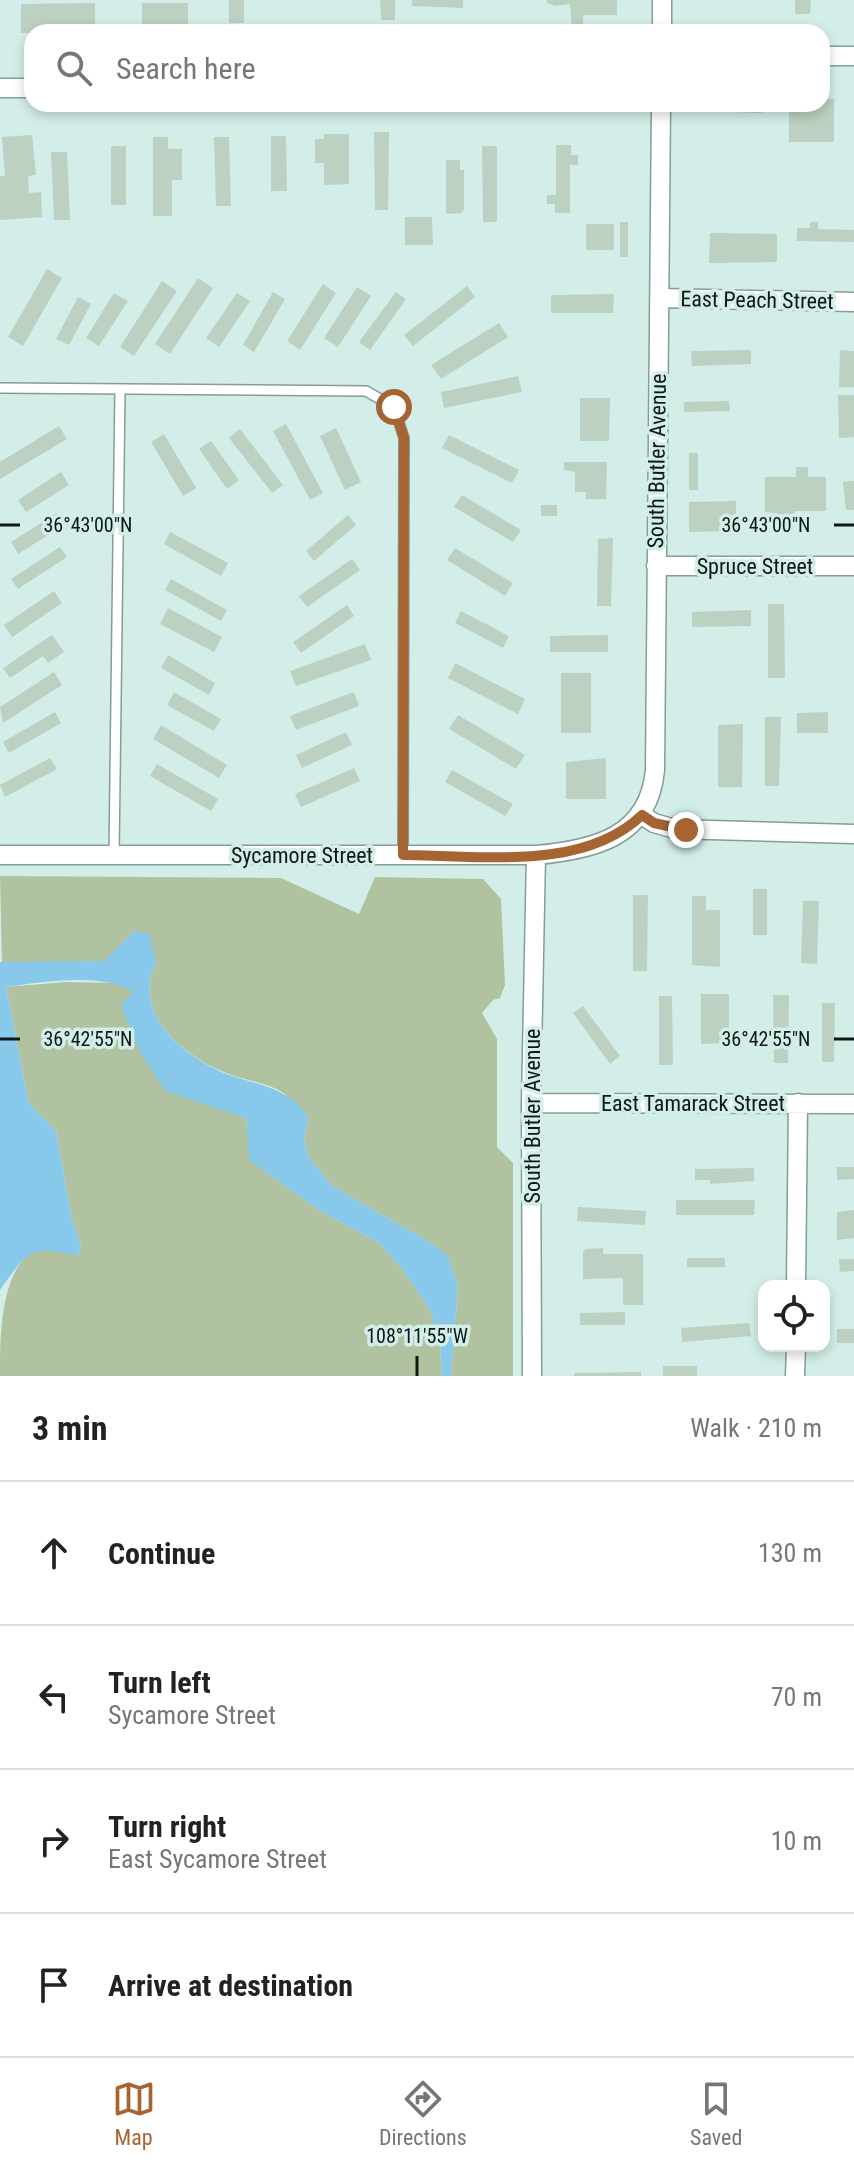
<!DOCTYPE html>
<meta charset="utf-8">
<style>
:root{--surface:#fff;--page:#f2f2f2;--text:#222;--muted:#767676;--line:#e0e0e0;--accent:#a76433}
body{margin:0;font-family:"Roboto Condensed",sans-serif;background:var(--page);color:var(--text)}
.controls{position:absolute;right:24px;bottom:24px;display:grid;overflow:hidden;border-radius:16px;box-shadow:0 4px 12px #0003}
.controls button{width:72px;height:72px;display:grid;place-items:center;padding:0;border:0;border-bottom:2px solid var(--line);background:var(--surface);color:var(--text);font:40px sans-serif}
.stop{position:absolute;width:24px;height:24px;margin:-18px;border:6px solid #a76433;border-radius:50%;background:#fff}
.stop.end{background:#a76433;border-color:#fff;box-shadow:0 2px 8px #0008}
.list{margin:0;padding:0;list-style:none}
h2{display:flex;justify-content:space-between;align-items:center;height:104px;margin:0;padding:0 32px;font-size:34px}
h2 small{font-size:26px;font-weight:400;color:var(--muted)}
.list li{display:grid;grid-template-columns:52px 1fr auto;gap:24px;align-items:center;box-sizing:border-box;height:144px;padding:0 32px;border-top:2px solid var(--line)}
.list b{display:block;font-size:30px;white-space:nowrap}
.list p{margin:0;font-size:26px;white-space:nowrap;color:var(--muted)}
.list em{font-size:26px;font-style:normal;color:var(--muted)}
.icon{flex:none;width:44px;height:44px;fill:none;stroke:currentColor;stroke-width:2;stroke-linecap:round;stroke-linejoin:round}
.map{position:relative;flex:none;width:854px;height:1376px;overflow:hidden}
.search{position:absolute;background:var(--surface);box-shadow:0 4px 12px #0003;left:24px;right:24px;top:24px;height:88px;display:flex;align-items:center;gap:20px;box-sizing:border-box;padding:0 28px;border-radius:24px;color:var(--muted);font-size:30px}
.sheet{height:680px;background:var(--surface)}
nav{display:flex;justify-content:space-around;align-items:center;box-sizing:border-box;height:112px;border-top:2px solid var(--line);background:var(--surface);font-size:22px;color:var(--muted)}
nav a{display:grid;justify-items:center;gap:4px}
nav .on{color:var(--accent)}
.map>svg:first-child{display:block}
</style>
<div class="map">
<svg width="854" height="1376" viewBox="0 0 854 1376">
<rect width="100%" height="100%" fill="#d3eee8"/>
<path fill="#b0c29f" d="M0,876l281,2 78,36 16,-37 108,2 18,20 4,86 -5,13 -7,2 -11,13 15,26v108l16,16v213h-62l7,-89 -10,-30 -15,-13 -101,-58 -22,-27 -6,-17 4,-24c-8,-8 -17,-20 -26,-26 -16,-10 -41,-12 -58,-20 -44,-18 -92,-59 -68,-110l-22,-31 -29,30 -103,3z
M65,982l53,1 16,9 -4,7 90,108 26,11 4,42 69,50 60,33 24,27 27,40 10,35 2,31h-442c0,-37 0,-108 35,-125 12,-5 31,2 43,5l3,-11 -9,-25 -16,-89 -27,-27 -23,-117z"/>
<path fill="#88c9eb" d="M134,931l15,3 7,28c-24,51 24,92 68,111 31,12 67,14 84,45l-4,24 6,17 22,27 101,58 15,12 10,31 -7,89h-9l-2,-31 -10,-35 -27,-40 -24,-27 -60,-33 -70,-50 -3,-42 -81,-27 -26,-41 -18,-44 12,-14c-32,-20 -90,-10 -127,-5l23,117 27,27 16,89 9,25 -3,11c-49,-11 -50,-5 -78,34v-328l104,-1z"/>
<path fill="#bcd1c2" d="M229,0h15v23h-15z
M380,0h15v20h-14z
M412,0h51v8l-51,-2z
M547,0h70v15h-34v17h-11l-2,-28 -14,2 -9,-3z
M795,0h16l-1,14h-15z
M95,3v29l-74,1v-29z
M142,3h46v29h-46z
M822,99h12v43h-45v-38h33z
M704,104h58v9l-59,-2z
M374,132h15l-1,78h-13z
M324,134h25v50l-25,1v-22h-9v-24h9z
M32,135l4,40 -8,1 1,17 12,-1 1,25 -42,3v-44h5l-3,-39z
M271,136h15l1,55h-16z
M153,137h15v12h14v31h-10v36h-19z
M214,137h15l2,69h-15z
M556,145h15v10h7v10h-8v48h-15v-9h-8v-9h9z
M111,146h15v59h-15z
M482,146h15v76h-14z
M51,152h16l3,68h-16z
M446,160h14v10h4v39l-3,4 -15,1z
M405,217h27l1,28h-28z
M620,222h8v35h-8z
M810,222h8v7l36,1v12l-57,-1v-13h13z
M586,224h28v26h-28z
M710,233l67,1v28l-68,1z
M47,269l15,9 -39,68 -15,-9z
M198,278l15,10 -43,66 -15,-10z
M162,281l15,10 -43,65 -14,-9z
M323,284l13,9 -36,57 -13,-9z
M467,286l8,11 -62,49 -9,-11z
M357,287l14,9 -33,51 -14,-9z
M273,292l12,7 -31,53 -11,-7z
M396,292l10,7 -36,51 -11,-8z
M114,293l14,8 -29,45 -13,-8z
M237,293l13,8 -31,46 -13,-9z
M614,294l-1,19h-62v-18z
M78,297l13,7 -22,41 -13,-6z
M499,323l9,14 -67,42 -10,-14z
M751,350v14l-59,2 -1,-15z
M840,350l14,1v36h-15z
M518,376l4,16 -78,16 -3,-16z
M838,395h16v42l-15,1z
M580,398h30l-1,43h-29z
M729,401l1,10 -46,1v-10z
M286,424l37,69 -13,7 -37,-69z
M59,426l8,13 -67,40v-17z
M336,428l25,54 -16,8 -25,-54z
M240,429l43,56 -11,8 -43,-55z
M164,434l32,54 -13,8 -32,-54z
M449,435l70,35 -7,13 -70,-35z
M211,441l28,39 -12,9 -28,-40z
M689,453h9v37h-9z
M564,462h43l-1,37h-20v-7h-11v-20l-11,-2z
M796,467h12v10h18v34h-31v5l-30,-4v-35h31z
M61,472l8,13 -43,27 -8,-12z
M854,481v29h-8l-3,-28z
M462,495l59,35 -8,12 -59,-35z
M736,501v30l-47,1v-30z
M541,505h16v11h-16z
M57,513l7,12 -46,29 -7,-12z
M348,515l8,10 -42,36 -8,-10z
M170,532l58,31 -7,13 -57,-32z
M613,538l-2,68h-14l1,-67z
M60,547l7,10 -49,32 -7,-10z
M455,548l58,35 -8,13 -58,-36z
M352,559l8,11 -53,37 -8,-11z
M171,579l56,31 -6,11 -56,-31z
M54,591l8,12 -50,34 -8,-12z
M768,604h16l1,74h-17z
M347,605l7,11 -53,37 -8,-11z
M168,608l54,29 -8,15 -54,-28z
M751,610v16l-59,1v-15z
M461,611l48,25 -6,12 -48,-25z
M52,635l12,17 -16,11 -5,-7 -33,22 -7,-10z
M608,635v17h-58v-16z
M365,644l6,16 -75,26 -6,-15z
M168,655l47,28 -6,12 -48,-27z
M455,663l70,36 -7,15 -70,-36z
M54,672l8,13 -59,38 -3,-16z
M561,673h30v60h-30z
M174,692l47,27 -7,12 -47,-26z
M354,692l5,14 -63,24 -6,-14z
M55,712l6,11 -52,30 -6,-11z
M828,712v21h-31v-20z
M458,715l67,40 -9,14 -67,-40z
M765,717h16l-2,69h-14z
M743,724l-1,63h-24v-62z
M161,725l66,40 -8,13 -66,-39z
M346,732l6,13 -50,23 -6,-13z
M50,758l7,11 -52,28 -5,-12z
M606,758v41h-40v-37z
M157,764l61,35 -7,12 -61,-35z
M354,768l6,13 -59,26 -6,-13z
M452,770l61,34 -8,12 -60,-34z
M753,889h14v46h-14z
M633,895h15l-1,76h-14z
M692,896h14v14h14v57l-28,-2z
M803,901h16l-2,63 -16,-1z
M701,994h28v49l-28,1z
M773,995h16l-1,68h-14z
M659,996h13l1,69h-14z
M822,1003h13l-1,59h-12z
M583,1006l37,50 -10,8 -37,-51z
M837,1167h17v12l-17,1z
M754,1168v13l-44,3v-4h-15v-11z
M676,1200h79l-1,15h-78z
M578,1207l68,4 -1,14 -68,-4z
M854,1210v28l-17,2v-28z
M603,1248v6h40v51h-20v-27l-40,1v-27l3,-3z
M687,1258h38v9h-38z
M839,1259h15v12l-14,1z
M625,1312v13h-45v-12z
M749,1323l2,13 -69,6 -1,-14z
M837,1329h17v14h-17z
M663,1366h34v10h-34z
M641,1372v4h-67v-3z"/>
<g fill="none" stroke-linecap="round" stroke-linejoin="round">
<defs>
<path id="lane" d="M0,388l366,3 28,16 10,31 -1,417
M114,855l6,-466"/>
<path id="street" d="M662,32v-32
M822,56h32
M0,88h32
M659,298l195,4
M656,566h198
M642,815l12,8 21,6 179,5
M0,855h536c58,-5 113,-18 119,-85l6,-666
M531,1103l323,1
M796,1286l2,-183
M532,1376l-1,-273 5,-248
M795,1376l1,-30"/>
</defs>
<use href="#lane" stroke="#839d97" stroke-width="12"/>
<use href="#street" stroke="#839d97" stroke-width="21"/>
<use href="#lane" stroke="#fff" stroke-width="9"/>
<use href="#street" stroke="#fff" stroke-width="18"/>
</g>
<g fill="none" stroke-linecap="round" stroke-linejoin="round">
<path stroke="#a76433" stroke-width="10" d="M394,407l10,31 -1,417c77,0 179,17 239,-40l12,8 32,7"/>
</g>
<path fill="none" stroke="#0e1816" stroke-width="3" d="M0,525h20M834,525h20M0,1039h20M834,1039h20M417,1356v20"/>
<g text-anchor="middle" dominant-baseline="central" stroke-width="7" stroke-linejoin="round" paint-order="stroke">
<g font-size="22" fill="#0e1816" stroke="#d3eee8">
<text transform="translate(757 300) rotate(1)">East Peach Street</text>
<text transform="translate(657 461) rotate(-89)">South Butler Avenue</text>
<text x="755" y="566">Spruce Street</text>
<text x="302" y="855">Sycamore Street</text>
<text x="693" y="1103">East Tamarack Street</text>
<text transform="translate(532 1116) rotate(-90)">South Butler Avenue</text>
</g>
</g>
<g font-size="20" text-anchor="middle" fill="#0e1816" stroke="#d3eee8" stroke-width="7" stroke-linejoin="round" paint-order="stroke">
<text x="88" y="532">36°43'00"N</text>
<text x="766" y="532">36°43'00"N</text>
<text x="88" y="1046">36°42'55"N</text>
<text x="766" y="1046">36°42'55"N</text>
<text x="417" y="1343">108°11'55"W</text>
</g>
</svg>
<div class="controls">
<button><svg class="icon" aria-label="locate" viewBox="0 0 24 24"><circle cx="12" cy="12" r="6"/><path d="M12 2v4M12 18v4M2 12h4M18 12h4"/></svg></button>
</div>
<div class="stop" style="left:394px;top:407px"></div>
<div class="stop end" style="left:686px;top:830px"></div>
<div class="search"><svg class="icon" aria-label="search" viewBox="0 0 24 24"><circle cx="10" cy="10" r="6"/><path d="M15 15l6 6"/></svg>Search here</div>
</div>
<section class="sheet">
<h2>3 min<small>Walk · 210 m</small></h2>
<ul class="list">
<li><svg class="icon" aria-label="ahead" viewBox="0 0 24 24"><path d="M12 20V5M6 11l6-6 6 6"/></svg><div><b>Continue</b></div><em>130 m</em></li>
<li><svg class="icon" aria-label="left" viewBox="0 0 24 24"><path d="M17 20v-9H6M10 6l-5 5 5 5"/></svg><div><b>Turn left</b><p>Sycamore Street</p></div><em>70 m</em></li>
<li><svg class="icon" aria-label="right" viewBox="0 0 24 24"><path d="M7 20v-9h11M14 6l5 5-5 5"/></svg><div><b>Turn right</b><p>East Sycamore Street</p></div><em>10 m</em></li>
<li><svg class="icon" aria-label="arrive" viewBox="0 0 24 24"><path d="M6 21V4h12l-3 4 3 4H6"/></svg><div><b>Arrive at destination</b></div></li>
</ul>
</section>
<nav>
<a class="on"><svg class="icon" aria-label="map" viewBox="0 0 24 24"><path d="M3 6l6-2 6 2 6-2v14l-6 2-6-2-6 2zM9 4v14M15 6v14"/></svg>Map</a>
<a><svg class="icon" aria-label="directions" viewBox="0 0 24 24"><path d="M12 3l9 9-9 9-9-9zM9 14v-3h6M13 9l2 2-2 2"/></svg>Directions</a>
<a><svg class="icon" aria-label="saved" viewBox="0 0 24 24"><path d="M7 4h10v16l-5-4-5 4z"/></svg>Saved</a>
</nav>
